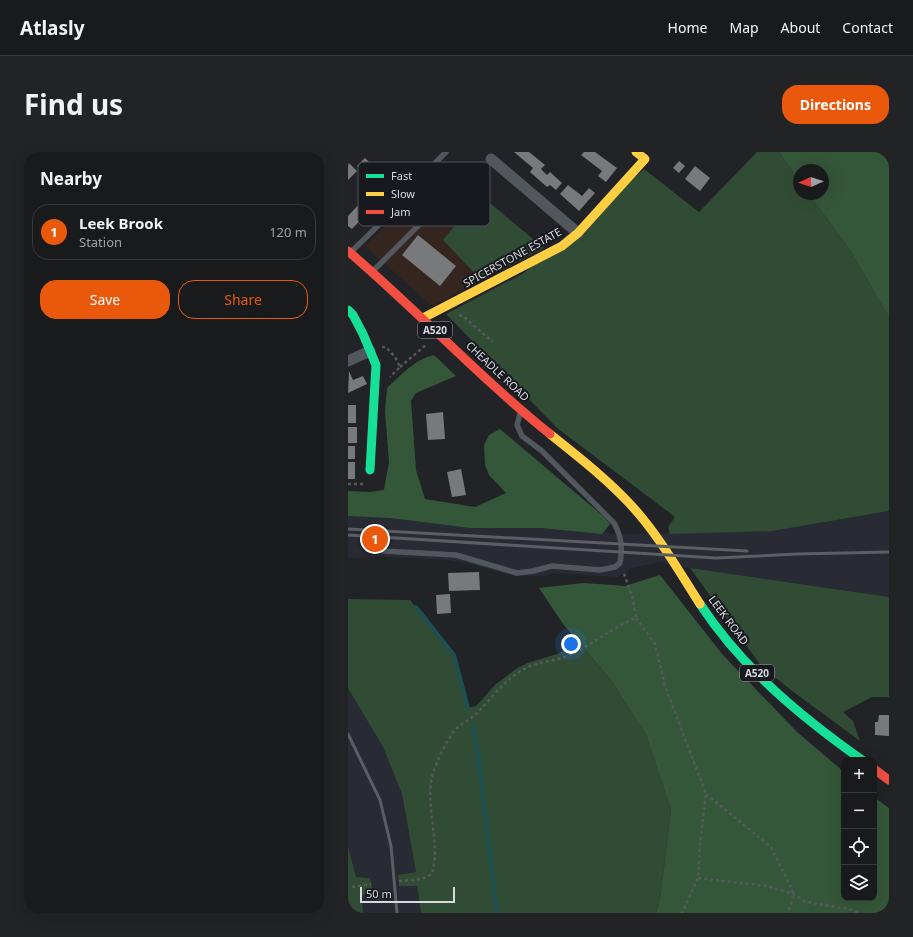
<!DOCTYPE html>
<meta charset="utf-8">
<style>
:root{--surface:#191a1c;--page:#222325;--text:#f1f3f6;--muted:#9fa1a3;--line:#37383b;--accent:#ea580c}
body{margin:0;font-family:"Noto Sans",sans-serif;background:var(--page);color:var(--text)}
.controls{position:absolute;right:12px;bottom:12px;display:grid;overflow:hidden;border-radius:8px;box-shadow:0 4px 16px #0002}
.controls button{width:36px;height:36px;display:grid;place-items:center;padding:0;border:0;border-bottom:1px solid var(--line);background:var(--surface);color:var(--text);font:20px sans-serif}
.compass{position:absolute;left:445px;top:12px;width:36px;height:36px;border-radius:50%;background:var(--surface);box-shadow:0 4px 16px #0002;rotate:267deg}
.scale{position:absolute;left:12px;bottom:10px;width:95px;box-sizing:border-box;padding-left:4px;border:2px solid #d8d9dd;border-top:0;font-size:11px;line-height:14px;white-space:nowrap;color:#d8d9dd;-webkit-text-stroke:3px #17191e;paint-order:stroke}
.you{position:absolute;left:223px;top:492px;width:14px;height:14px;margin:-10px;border:3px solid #fff;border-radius:50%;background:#1a73e8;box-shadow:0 0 0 6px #1a73e833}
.badge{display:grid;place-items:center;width:26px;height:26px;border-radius:50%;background:var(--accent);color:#fff;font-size:13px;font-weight:700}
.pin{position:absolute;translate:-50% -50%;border:2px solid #fff;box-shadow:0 1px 4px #0006}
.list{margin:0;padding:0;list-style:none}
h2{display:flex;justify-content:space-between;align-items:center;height:52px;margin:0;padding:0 16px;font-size:17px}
h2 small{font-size:13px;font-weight:400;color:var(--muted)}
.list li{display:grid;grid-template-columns:26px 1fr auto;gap:12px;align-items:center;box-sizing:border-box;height:56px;margin:0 8px 8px;padding:0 8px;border:1px solid var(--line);border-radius:16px}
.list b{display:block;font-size:15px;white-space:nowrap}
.list p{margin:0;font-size:13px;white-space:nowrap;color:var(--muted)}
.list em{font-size:13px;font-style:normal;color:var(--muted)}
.actions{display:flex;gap:8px;padding:12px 16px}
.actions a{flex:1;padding:9px 0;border:1px solid var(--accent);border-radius:16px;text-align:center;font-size:14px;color:var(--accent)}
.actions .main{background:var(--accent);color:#fff}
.icon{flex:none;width:22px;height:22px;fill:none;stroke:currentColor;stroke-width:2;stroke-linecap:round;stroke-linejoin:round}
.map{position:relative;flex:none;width:541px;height:761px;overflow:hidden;border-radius:16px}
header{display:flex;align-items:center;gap:24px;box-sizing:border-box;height:56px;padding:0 20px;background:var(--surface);border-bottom:1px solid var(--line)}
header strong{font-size:19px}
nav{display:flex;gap:22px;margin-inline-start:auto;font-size:14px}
.intro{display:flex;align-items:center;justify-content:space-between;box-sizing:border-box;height:96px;padding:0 24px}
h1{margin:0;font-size:28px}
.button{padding:10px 18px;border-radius:16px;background:var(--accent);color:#fff;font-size:14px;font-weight:700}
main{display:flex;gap:24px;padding:0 24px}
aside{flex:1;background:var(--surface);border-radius:16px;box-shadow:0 4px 16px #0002}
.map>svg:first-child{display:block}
</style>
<header>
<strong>Atlasly</strong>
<nav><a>Home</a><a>Map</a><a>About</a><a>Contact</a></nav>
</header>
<div class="intro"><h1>Find us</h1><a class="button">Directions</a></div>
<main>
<aside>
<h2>Nearby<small></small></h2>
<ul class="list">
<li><span class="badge">1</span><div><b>Leek Brook</b><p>Station</p></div><em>120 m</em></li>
</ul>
<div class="actions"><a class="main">Save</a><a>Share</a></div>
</aside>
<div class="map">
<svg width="541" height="761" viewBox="0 0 541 761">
<rect width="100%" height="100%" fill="#212326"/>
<path fill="#34251f" d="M99,16l97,80 -112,58 -67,-60z"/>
<path fill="#282b33" d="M0,347l208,19 56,16 160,-3 117,-20v86l-199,-29 -29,-6 -30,6 -13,9 -65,-4 -8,3h-32l-46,-13 -20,-3 -63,-3 -36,1z
M0,536l35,59 19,47 14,78 -18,3 1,10 18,1 4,27h-58l-1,-17 8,-19h-14l-8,-31z"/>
<path fill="#314c34" d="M409,0h22l20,28v14h10l41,56 39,67v194l-117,20 -102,3 -2,-7 7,-10 -118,-89 -111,-114 78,-41 120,-104 55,43z
M132,43l64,53 -63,32 -38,-40z
M342,416l199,29v100h-17l-29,15 10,9 7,20 -68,-50 -30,-24z
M0,447l62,1 44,55 14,53 8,-2 20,-22 20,-15 11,-6 30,-9 22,-11 32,37 35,55 25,75 -11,90 -4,13h-235l-4,-27h-18l-1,-11 18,-3 -14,-78 -19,-47 -35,-59z
M0,694l8,31 14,1 2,11 -10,7 1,17h-15z"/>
<path fill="#355739" d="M431,0h110v165l-39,-67 -41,-56h14v-24h-24v10z
M86,203l22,21 -40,17 -5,8 5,69 9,29 50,8 31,-14 -17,-18 -4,-10 -1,-20 5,-10 11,-6 103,87 7,8 -8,10 -61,-6h-71l-79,-10 -43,-2v-25l22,1 14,-2 5,-28 -4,-51 2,-23c14,-13 28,-29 47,-33z
M312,423l63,80 74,77 47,40v126h30v-101l15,11v105h-233l4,-13 11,-90 -25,-75 -35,-55 -48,-56 -24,-36 44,-5 42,3z"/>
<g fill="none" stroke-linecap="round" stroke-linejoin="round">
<path stroke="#1c5053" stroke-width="4" d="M68,455l38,48 14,53
M125,574l4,21 20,166"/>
</g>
<path fill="#77797b" d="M166,0h15l16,13 -4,4 6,6 3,-3 12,11 -6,7 -6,-5 -3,2 -17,-15 3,-4z
M236,0h11l22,16 -11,14 -8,-6 4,-5 -21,-16z
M17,6l39,39 -8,9 -39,-40z
M331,9l6,5 -6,7 -6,-5z
M0,10l9,9 -9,9z
M347,14l15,12 -10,13 -15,-12z
M220,33l14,11 7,-8 6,5 -16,18 -19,-17z
M17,46l9,8 -22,23 -4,-3v-10z
M70,83l38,31 -16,20 -38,-31z
M1,219l4,9 10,-4 4,8 -19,9z
M0,253h8v18h-8z
M95,260l2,27 -17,1 -2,-26z
M0,275h9v16h-9z
M0,294h7v13h-7z
M0,310h7v17h-7z
M113,317l5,26 -14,2 -5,-25z
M131,420l1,18 -31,1 -1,-18z
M102,442l1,19 -14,1 -1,-19z
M531,563h10v21l-14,-1v-13h3z"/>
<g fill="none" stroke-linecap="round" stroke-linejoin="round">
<path stroke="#56595c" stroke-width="2.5" stroke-dasharray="3 3" stroke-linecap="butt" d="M111,163l6,3 28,24
M34,195h4l9,10 5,10 -10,10
M52,215l27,-23
M0,332h17
M288,466l19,26 10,42 41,108 -6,50 -2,34 -16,35
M358,642l65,53 23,47 -6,19
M350,726l69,8 27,8 12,8 43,7 10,4
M51,729l23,-2 10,-5c9,-32 -7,-66 0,-97 4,-15 13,-33 22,-46 6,-7 15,-10 22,-17 15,-15 28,-34 48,-45 14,-8 31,-7 46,-14 23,-11 42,-27 66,-37l-3,-19 -10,-28
M4,735l19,-3"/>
<path stroke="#52575d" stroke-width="5.5" d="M5,98l32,-31 13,-9 29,-39 19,-19
M27,117l81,-81
M35,399l73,4 61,18 16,-2 19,-5 48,4 15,-3 5,-4c3,-16 1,-27 -6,-40l-72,-72 -20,-15 -5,-11 3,-11"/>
<path stroke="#52575d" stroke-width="11" d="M143,7l87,74
M0,209l22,-10"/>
<path stroke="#16e098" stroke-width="9" d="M0,158l5,5 10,19 13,31 -6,105
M352,452c42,64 100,112 162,156"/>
<path stroke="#ffcf43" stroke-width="9" d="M75,166l139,-72 16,-13 67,-74 -9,-7
M202,282c27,22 56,44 80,70 28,30 48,66 70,100"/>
<path stroke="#f24e42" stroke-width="9" d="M0,99c69,59 131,126 202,183
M526,617l15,11"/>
<path stroke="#5b5e62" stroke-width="3" d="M0,377l399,22
M0,383l368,23 81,-4 92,-2
M0,582l32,66 11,46 6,67"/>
</g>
<g text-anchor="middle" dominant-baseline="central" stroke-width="4" stroke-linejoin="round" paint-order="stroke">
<g fill="#17191e" stroke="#9e9fa4" stroke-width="1">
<rect x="70" y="170" width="34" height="16" rx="3"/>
<rect x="392" y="513" width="34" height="16" rx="3"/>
</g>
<g font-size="10" font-weight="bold" fill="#d8d9dd">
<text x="87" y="178">A520</text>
<text x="409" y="521">A520</text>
</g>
<g font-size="11" fill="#d8d9dd" stroke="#17191e">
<text transform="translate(164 105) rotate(-29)">SPICERSTONE ESTATE</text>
<text transform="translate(150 219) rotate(43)">CHEADLE ROAD</text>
<text transform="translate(381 468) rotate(53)">LEEK ROAD</text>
</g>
</g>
<rect x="10" y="10" width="132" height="64" rx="6" fill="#17191e" stroke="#515357" stroke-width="1"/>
<rect x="18" y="22" width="18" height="4" fill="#16e098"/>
<rect x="18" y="40" width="18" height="4" fill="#ffcf43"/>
<rect x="18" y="58" width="18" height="4" fill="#f24e42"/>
<g font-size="11" fill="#d8d9dd">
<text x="43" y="28">Fast</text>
<text x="43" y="46">Slow</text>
<text x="43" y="64">Jam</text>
</g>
</svg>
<div class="controls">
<button>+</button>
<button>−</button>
<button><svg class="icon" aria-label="locate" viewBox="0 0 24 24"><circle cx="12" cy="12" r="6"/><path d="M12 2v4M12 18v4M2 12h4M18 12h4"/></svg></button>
<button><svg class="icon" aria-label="layers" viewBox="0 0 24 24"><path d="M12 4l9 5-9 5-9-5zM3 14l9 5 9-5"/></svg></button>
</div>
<svg class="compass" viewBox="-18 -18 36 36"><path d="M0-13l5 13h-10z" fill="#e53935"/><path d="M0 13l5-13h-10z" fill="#9fa1a3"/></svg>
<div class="scale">50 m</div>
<div class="you"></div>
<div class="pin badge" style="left:27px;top:387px">1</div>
</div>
</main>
